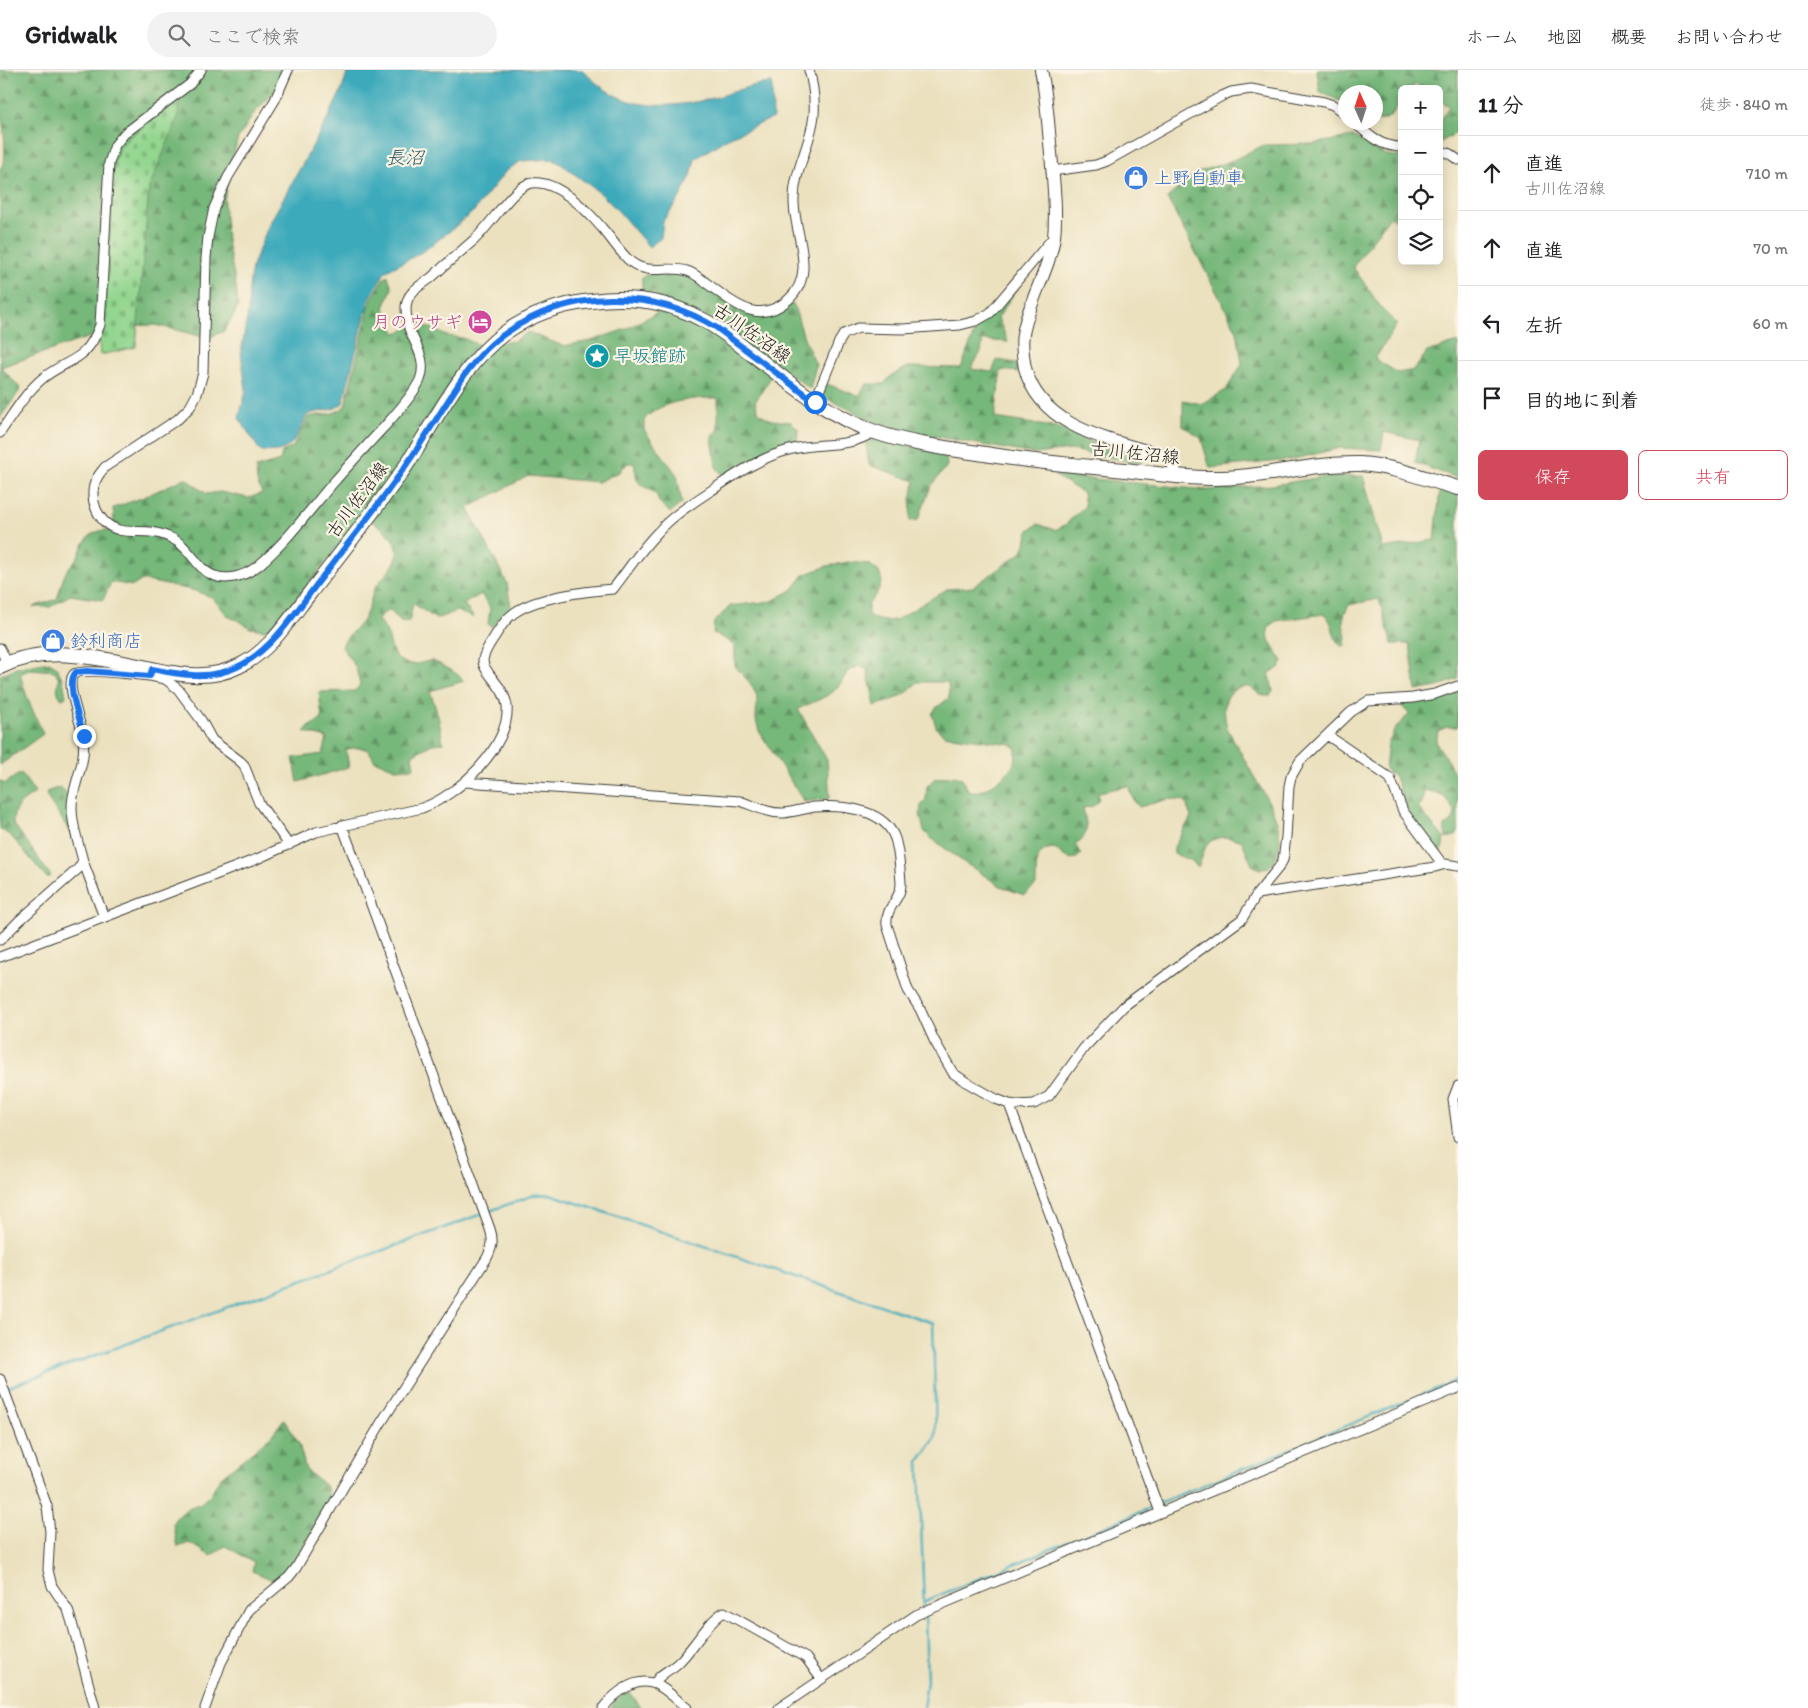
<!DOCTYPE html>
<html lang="ja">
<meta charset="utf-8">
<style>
:root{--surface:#fff;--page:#f2f2f2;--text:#202124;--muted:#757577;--line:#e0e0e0;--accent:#d1495b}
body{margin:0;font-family:Itim,"Klee One",sans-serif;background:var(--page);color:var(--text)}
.controls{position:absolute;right:15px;top:15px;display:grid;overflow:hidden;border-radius:8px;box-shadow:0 2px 12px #0003}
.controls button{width:45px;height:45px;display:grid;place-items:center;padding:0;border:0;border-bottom:1px solid var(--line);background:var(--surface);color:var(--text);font:25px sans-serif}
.compass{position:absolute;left:1338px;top:15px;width:45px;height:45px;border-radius:50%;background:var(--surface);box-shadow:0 2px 12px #0003;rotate:357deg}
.stop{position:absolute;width:15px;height:15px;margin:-11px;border:4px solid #1a73e8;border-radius:50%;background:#fff}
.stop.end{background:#1a73e8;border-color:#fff;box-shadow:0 1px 5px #0008}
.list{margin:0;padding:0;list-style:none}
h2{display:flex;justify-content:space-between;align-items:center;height:65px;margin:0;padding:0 20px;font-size:21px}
h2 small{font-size:16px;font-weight:400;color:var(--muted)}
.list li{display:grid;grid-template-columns:32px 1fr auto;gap:15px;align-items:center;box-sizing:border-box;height:75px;padding:0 20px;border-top:1px solid var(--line)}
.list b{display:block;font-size:19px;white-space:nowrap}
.list p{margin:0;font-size:16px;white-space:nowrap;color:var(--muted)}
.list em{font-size:16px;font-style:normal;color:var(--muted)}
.actions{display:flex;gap:10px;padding:15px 20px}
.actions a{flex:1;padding:11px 0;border:1px solid var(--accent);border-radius:8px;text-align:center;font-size:18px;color:var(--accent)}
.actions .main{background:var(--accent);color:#fff}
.icon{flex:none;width:28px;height:28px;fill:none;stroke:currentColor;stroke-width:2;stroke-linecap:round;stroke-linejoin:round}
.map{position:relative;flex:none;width:1458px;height:1638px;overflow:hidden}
header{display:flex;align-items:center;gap:30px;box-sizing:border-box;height:70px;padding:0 25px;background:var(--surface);border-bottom:1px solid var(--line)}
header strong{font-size:24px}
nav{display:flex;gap:28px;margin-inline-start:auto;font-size:18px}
.search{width:350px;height:45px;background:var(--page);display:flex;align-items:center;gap:12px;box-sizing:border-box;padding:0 18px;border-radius:28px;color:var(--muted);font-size:19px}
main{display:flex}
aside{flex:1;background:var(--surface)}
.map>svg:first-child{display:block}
</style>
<header>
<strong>Gridwalk</strong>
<div class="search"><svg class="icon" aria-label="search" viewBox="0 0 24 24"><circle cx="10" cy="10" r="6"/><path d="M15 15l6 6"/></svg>ここで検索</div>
<nav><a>ホーム</a><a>地図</a><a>概要</a><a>お問い合わせ</a></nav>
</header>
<main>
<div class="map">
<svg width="1458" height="1638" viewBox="0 0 1458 1638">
<defs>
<pattern id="forest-firs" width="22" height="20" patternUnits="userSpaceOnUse" patternTransform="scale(1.25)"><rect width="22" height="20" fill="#76b77a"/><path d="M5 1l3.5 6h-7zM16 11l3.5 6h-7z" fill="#609463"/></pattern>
<pattern id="cemetery-stones" width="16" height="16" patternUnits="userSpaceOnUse" patternTransform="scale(1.25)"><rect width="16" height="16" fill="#93d68f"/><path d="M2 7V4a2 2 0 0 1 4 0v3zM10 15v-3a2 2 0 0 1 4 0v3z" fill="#7eb77b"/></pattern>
</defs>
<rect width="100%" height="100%" fill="#fcf5e5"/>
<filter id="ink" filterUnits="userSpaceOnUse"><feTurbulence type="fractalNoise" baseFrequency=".02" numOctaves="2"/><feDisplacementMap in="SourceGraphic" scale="10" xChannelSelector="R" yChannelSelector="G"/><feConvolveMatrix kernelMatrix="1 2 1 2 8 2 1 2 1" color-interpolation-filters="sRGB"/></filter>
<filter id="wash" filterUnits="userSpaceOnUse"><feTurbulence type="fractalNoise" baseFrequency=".0096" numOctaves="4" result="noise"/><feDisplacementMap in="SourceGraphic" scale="20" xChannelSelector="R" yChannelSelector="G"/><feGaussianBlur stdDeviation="1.12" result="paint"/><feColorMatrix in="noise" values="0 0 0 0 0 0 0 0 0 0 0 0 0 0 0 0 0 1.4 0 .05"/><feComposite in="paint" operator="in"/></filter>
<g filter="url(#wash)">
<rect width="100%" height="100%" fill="#ebe1bf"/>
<path fill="url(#forest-firs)" stroke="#496a4b" d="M0,0h292l-5,8 -32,34 -17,26 -9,32 -5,32 3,39 9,45 2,21 -5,10 -9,14 -16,7 -52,-13 -34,1 -121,41 20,22 -21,29v-249c10,-13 2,-46 0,-63 0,-11 0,-24 0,-36z
M1317,0h141v62l-19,11v-21l10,-16 -10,-6v-11h-17l-7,-5 -3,5h-10v12l-12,16 -14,5v-30h-30l-1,11 -25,-11z
M1353,66c14,9 31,22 49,20v68l-12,-8 -37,51 29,42 15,15 -22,35 23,14 16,-3 13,-18 31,-10v65l-4,19 4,5v47l-43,-15 4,-23 -35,-8 -3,18 -41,-2 -50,12 -80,8 -9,-30 -18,-12v-26l19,4 24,-14 16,-26 -5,-33 -70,-133 29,-25 37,-13 31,-15 50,-1z
M680,202l12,6 58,36 13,2 12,-2 18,-11 12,38 11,24 -6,24 -35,-27 -6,18 -14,22 4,11 12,7 20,2 7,7 -1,12 -32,11 -41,24 -8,-9 -4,-31 6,-5v-33c-25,0 -57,2 -74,22v10l33,45 5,28 -12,10 -11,-11 -2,-6 -7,-7 -8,-3 -5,-6 -3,-17h-6l-9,9 -21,10 -70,-6 -60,32 39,75 4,24 -12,10 -6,10 -5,-3 2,-16 -9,-14 -17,10 10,14 -17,-7 -21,8 -22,-15c-4,5 -2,11 -5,17l-7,1 -13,-12 -8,5 -3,5c3,4 7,8 9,13 3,6 3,13 6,19 9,16 24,13 38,8 12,6 25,11 33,21l-34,10 8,24 5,28 -11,1 -20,11 2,13 -19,1 -21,-9c-6,-15 -13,-12 -28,-11l3,18 -51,15 -5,-24 30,-4 4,-16 -23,-6 4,-5 14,-8 -3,-27 36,-1 5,-6 -4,-17 -14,-21c3,-11 12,-15 19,-24 7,-9 9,-22 13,-33 5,-10 16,-18 21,-28 11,-21 -18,-38 -32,-47l-91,116 -22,-3 -10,-7 -11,-4 -17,-20 -20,-7 -50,-10 -9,6 -22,-4 -8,18 -33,-5 -20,12h-17l24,-8c3,-9 5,-19 9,-27 3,-6 9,-10 12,-16 7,-16 12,-26 31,-26l5,-10 -1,-12 31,-11 41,-19 22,16 13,-2 29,6 13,-5 -5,-11 -1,-14 24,-7 2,-9 11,-5 15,-30c15,-4 25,0 37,-11l26,-106 13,-22 4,-2 4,12 -8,20 11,25 8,-2 11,-11 33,16 16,2 16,7 35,-4 14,-9 35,14 28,-5 35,-12 32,-17 -2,-18 -14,-2v-15l7,-3z
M1019,215l-21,33 10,24 -25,-2 -2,12 -10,17 21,3 5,-12 19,3 2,9 -17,-2 -6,48 65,10 26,12 57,21 -2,3 -70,-14 -37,4 -129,-23 -30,-9 -53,-26 5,-12 32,12 7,-12h18l7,-8 17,-9 53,1 17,-45z
M875,368l71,16 1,12 -16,20 -13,34 -8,1 1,-22 4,-18 -46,-16 -3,-21z
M1054,405l153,15 66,-5 49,-8 41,-1 20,72 52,-8 5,-53 18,6v186l-21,8 -21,4 -6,-47h-18l-13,-45 -30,6c-13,22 0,22 -4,40l-4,1c-11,-10 -5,-22 -17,-32l-48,7 -8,8 1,11 14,21 -4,7 -10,5 4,18 -4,5c-12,0 -12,-6 -21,-9 -4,-1 -9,1 -12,2 -15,8 -12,26 -9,39 9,16 18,32 26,47 15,25 42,65 16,92l-9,2 -8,-4 -10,-24c-13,-5 -29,-7 -37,7 -3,7 -4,14 -7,20l-6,-7 -18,-7v-7l17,-30 -6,-16 -16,-2 -30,8 -5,-6 -6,-15 -29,6 -1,10 -5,4 -10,2c3,15 8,28 -8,37l6,9c-8,10 -19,2 -26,-6 -22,0 -18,20 -19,37l-12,10 -22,-8 -40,-26 -31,-23 -7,-7 -4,-17 1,-8 5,-7 1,-13 7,-7 9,-2 10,-1 9,2 7,14c12,3 36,-14 43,-25 4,-5 4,-12 4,-19l-5,-4 -67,-9 -7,-6 -5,-15 4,-6 13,-10 -1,-16h-31c-11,15 -25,18 -42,24l-8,-37 -8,-3c-16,7 -12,9 -22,22 -6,8 -29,16 -39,21l29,51 3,38 -26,4 -45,-71 -3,-11 1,-24 -7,-13 -15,-17v-19l-6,-6 -16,-8 1,-11 16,-16 42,-5 20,-11 12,-15 23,-9 21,-4 21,2 10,8 3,9 -6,14 -8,9v10c7,8 18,7 28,6l51,-31 26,-2 48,-34 5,-11 3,-12 9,-6 17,6 10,-5 20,-19 -2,-13z
M49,592l7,4 7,14 3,17 -4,2c-6,-6 -5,-12 -3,-20l-5,-8 -23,-2 -11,5 7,23 16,37 -43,31v-90l16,-7z
M1458,621l-1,36h-10l-9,4 -2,12 10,14 12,24v51l-3,4 -9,2 -2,-12 9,-5 2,-9 -12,-17 -18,-5 -6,19 25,29 -3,19 -34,-47 -12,-33 -10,-8 3,-25 7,-15 14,-15 -9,-10 38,-6z
M21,703l14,20c-14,10 -21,12 -22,30l38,53 -4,2 -36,-42 -11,-7v-49l4,4z
M60,717l8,9v13l5,27 -26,-39 -1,-5z
M284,1349l15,25 7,26 21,17 2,11 -3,9 -28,49 -9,13 -14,12 -23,-10 2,-9 -29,-16 -14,10 -22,-13 -11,4 -5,-23 2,-5 13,-11 13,-5 9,-8 10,-17 51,-42z
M628,1622l6,5 6,11h-30l5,-8z"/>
<path fill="url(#cemetery-stones)" stroke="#587956" d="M179,30l-1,17 -29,71 -13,159 -36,8 -1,-14 6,-17 9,-161 5,-15 9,-10z"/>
<path fill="#3caabb" stroke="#2c636c" d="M348,0h235c35,39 74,40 122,30 24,-5 42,-16 67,-17l1,35 -47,21 -31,20 -4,17 -12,23 -16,22 -2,17 -12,9 -29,-34 -20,-20 -39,-29 -9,-5 -31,2 -15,10 -32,40 -24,20 -28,21 -37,20 -16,28 -26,103c-11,10 -22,6 -36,12 -12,25 -15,40 -47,36l-21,-33 7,-28 -5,-37 7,-41 1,-25 3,-20 17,-43 59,-106 14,-29z"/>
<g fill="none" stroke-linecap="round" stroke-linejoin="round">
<path stroke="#3caabb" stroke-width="2.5" d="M487,1142l47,-17 16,-1 383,129 3,111 -2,6 -15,21 5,148
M6,1318l476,-174
M1160,1433l298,-123
M923,1532l232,-96
M923,1638l4,-27 -2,-66"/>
</g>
</g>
<g filter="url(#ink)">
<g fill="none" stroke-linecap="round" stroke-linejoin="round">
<defs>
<path id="street" d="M288,0l-13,30 -47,77 -14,31 -6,29 -2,21 -3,115 -6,21 -7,13 -12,12 -73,48c-3,4 -6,7 -8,11 -10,19 0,46 22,52 17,4 30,-2 50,7 15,6 22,19 32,30 17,18 42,11 58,-2 28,-24 50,-54 74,-82 17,-19 34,-38 52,-57 12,-14 27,-29 35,-46 7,-18 -3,-33 -10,-49 -3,-7 -4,-18 -4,-25 1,-5 2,-9 5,-12 5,-7 13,-11 20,-16 14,-13 29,-26 43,-38 16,-14 37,-50 54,-56 25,-8 59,26 74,44 10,11 18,25 29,34 18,14 37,3 56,9 8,2 15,9 22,14 25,18 49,41 79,15 30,-26 6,-66 6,-98 -1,-30 17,-57 20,-87 1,-15 -1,-31 -5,-45
M1354,52c15,14 27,25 48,25
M1439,80l11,4 8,6
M1052,101l44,-6 11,-4 115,-65 9,-4 20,-3 73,13 9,3 13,10
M815,331l24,-59 5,-8 14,-6 45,1 57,-4 16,-4 14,-8 62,-74
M0,363c13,-19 25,-40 43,-55 27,-21 43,-15 57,-53l9,-162 6,-18 9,-11 66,-50 11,-14
M0,578l7,15
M150,606l15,3 13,10 23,31 11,20 28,21 4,4 15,38 30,42
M1327,665l63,43 13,33 40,54
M465,712l275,19c14,5 30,13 44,12 10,-1 20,-4 30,-6 26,-2 66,1 79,27 6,11 7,36 8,49 1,16 -16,23 -14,42l21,65 12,19 14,31 19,33 13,9 30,17 13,5 8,1 17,-1 15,-8 35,-48 40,-42 118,-87 15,-25 22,-27 4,-7 3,-23 3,-51 2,-9 9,-16 51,-49 17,-11 45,-3 22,-4 23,-8
M83,791l21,56
M1257,824l178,-27 10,-3 13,2
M0,870l20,-20 58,-51 5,-8c-5,-20 -14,-44 -10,-64 4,-23 13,-35 10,-60 -1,-14 -19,-54 -9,-63 7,-6 64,1 76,2l2,-7
M0,887l257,-98 59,-27 106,-24c35,-12 89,-62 85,-102 -2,-20 -25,-34 -24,-46 1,-7 6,-15 10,-21 6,-9 11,-19 21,-26 22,-16 72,-22 99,-24 15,-19 28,-40 45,-57 14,-16 33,-28 51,-40 26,-17 50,-34 80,-42 31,-9 56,0 85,-18
M1458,1016l-5,13 5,38
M1009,1034l151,408
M0,1309l47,127 3,26 -2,38 4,16 16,24 4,13 23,85
M655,1614c3,-10 16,-14 23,-21 15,-14 30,-42 46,-51l82,46 15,21
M205,1638l16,-45 28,-53 40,-33 7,-9 85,-145 106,-165c5,-10 7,-18 3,-29l-148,-404
M603,1638c11,-14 32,-32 52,-24 11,4 22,17 32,24
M779,1638l137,-93 542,-227"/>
<path id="secondary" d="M1041,0c6,27 7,55 10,83 2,27 6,56 3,84 -5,34 -25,63 -31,97 -2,11 0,23 2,34 16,63 93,73 145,90l4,8 1,10"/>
<path id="primary" d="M0,597c50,-25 105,-7 157,3 28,6 56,9 82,-4 30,-14 50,-46 70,-72 31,-40 63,-80 92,-121 32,-46 59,-108 105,-141 26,-18 56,-28 86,-31 37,-5 74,0 107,17 18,8 33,21 49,33 40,30 79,65 127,81 37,13 78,17 116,23 45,7 89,11 134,15 28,3 56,8 84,8 51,1 100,-15 151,-14 33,2 66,15 98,24"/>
</defs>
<use href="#street" stroke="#3b3a34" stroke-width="11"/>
<use href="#secondary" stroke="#3b3a34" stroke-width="14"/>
<use href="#primary" stroke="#3b3a34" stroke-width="16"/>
<use href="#street" stroke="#fff" stroke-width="9"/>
<use href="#secondary" stroke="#fff" stroke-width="12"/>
<use href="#primary" stroke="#fff" stroke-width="14"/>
</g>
</g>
<g fill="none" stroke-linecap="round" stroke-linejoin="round" filter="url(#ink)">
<path stroke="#1a73e8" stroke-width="6" d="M84,666c-3,-15 -20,-53 -8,-64l11,-1 63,5 2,-7c29,6 58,11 85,-2 36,-17 59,-56 83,-87 27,-36 56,-71 82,-109 22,-31 42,-65 64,-98 11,-15 24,-30 40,-40 62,-44 147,-45 211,-5l98,74"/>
</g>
<defs>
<symbol id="shop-disc" viewBox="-11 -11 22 22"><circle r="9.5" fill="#3f7fe0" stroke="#fcf5e5"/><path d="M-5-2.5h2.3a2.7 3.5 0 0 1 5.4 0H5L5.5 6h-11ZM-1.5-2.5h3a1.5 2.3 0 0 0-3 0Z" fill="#fff"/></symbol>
<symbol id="hotel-disc" viewBox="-11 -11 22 22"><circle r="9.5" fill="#d1479c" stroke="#fcf5e5"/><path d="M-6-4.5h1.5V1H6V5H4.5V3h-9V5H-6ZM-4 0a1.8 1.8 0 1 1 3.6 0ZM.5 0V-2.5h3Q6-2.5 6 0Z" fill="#fff"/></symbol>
<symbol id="sight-disc" viewBox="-11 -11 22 22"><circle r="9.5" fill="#0f9aa8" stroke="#fcf5e5"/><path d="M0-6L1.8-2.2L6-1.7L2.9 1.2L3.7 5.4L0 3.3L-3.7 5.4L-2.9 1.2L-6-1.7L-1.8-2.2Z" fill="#fff"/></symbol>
</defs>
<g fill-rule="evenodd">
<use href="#shop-disc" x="1122" y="94" width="28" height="28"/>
<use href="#hotel-disc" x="466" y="238" width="28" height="28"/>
<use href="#sight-disc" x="583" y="272" width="28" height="28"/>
<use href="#shop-disc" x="39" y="557" width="28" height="28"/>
</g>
<g text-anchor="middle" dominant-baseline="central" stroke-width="4.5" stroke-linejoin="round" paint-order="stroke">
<g font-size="18" fill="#366cbe" stroke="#fcf5e5" text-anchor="start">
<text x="1154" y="108">上野自動車</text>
<text x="70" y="571">鈴利商店</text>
</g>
<g font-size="18" fill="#b23c85" stroke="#fcf5e5" text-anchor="end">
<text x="462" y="252">月のウサギ</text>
</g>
<g font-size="18" fill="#1c1c1c" stroke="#fcf5e5">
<text transform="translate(752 263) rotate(35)">古川佐沼線</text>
<text transform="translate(1135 383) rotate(6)">古川佐沼線</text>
<text transform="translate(357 430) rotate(-53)">古川佐沼線</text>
</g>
<g font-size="18" fill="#0d838f" stroke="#fcf5e5" text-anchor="start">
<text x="614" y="286">早坂館跡</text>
</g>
<g font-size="19" font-style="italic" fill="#2a5c64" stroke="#fcf5e5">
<text x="405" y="87">長沼</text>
</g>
</g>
</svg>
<div class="controls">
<button>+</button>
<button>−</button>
<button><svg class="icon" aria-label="locate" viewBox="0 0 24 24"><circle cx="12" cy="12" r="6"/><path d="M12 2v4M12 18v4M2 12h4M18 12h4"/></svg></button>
<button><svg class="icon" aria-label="layers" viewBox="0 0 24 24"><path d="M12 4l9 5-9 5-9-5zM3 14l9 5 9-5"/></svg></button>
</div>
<svg class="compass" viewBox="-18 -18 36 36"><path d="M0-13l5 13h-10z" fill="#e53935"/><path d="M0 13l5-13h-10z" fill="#757577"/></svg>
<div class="stop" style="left:815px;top:332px"></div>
<div class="stop end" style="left:84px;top:666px"></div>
</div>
<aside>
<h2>11 分<small>徒歩 · 840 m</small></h2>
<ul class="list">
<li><svg class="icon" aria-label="ahead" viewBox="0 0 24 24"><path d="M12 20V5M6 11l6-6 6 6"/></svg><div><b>直進</b><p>古川佐沼線</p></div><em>710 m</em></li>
<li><svg class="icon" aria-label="ahead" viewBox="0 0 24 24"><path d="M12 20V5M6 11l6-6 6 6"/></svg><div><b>直進</b></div><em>70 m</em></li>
<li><svg class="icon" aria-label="left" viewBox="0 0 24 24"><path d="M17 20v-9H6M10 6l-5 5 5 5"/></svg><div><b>左折</b></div><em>60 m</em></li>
<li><svg class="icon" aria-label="arrive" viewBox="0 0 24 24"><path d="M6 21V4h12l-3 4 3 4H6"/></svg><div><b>目的地に到着</b></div></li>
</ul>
<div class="actions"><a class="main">保存</a><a>共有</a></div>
</aside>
</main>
